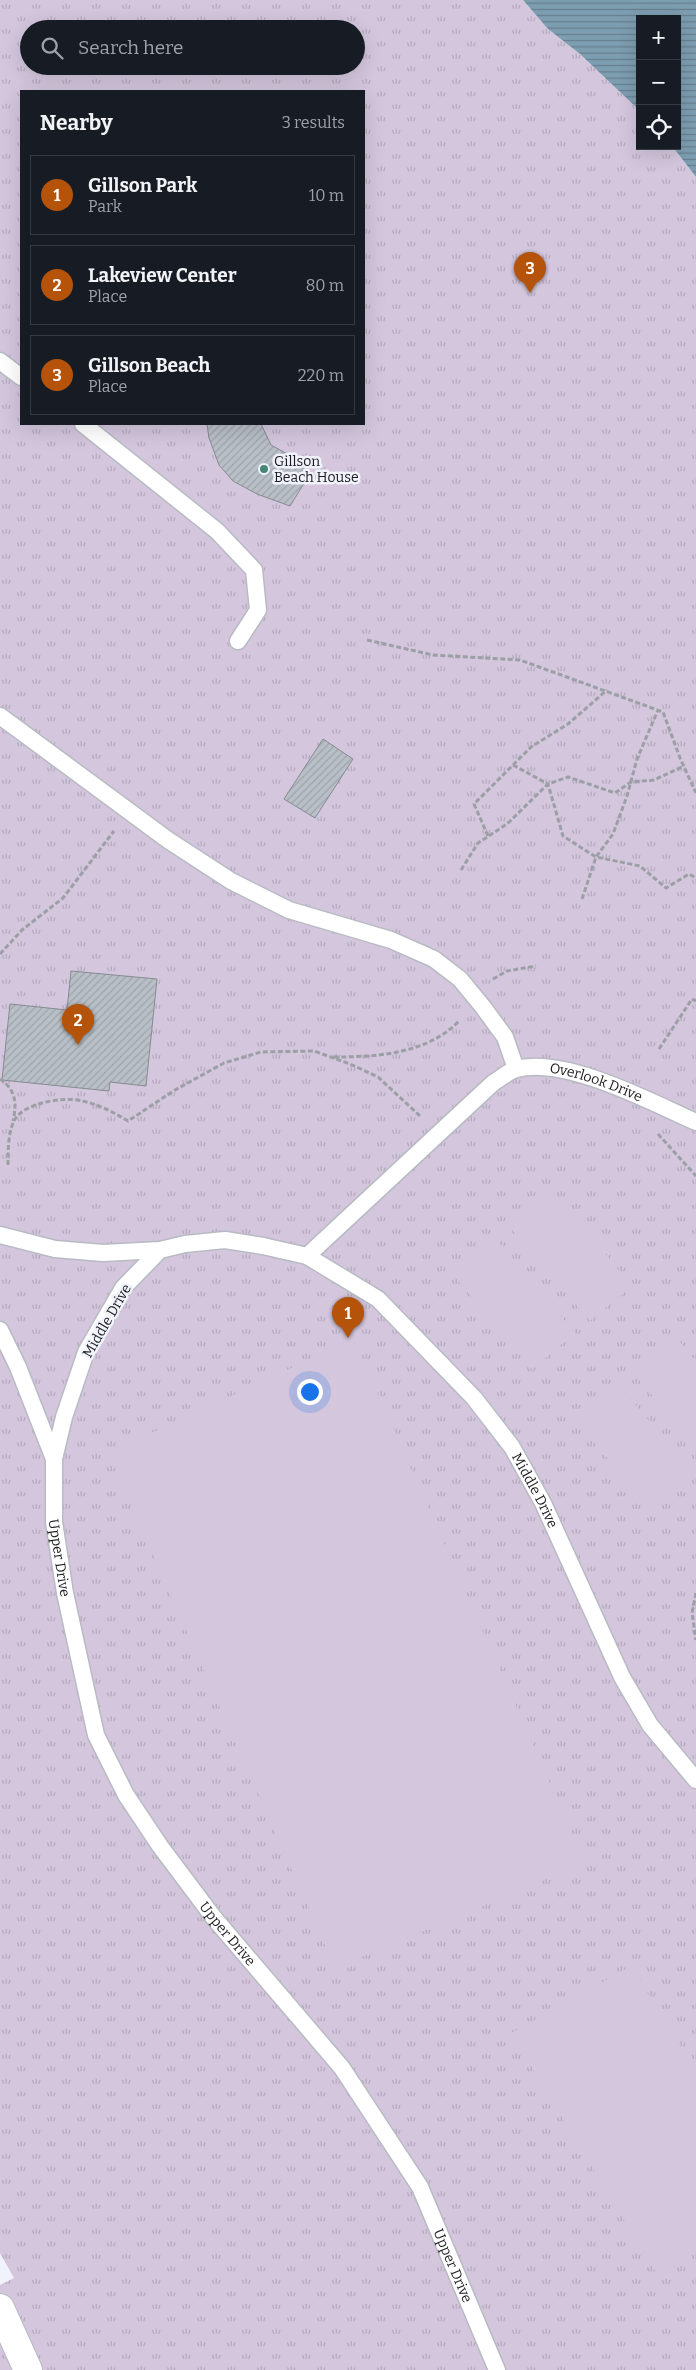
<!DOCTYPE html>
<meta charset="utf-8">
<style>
:root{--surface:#171b24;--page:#20242c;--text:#f1f3f6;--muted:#9ea1a6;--line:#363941;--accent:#b45309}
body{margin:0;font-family:Bitter,serif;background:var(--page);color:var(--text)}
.controls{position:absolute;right:15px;top:15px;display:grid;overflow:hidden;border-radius:0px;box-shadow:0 5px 20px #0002}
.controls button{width:45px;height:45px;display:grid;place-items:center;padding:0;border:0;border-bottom:1px solid var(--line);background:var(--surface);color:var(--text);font:25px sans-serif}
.you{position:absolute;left:309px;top:1391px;width:18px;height:18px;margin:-12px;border:4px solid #fff;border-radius:50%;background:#1a73e8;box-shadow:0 0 0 8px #1a73e833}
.badge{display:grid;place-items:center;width:32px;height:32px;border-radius:50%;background:var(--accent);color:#fff;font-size:16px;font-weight:700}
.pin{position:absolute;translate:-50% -41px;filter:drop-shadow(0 1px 2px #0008)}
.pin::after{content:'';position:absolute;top:26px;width:18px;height:15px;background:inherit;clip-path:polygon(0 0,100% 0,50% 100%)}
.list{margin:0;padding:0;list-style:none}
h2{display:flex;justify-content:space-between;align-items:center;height:65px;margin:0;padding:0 20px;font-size:21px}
h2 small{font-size:16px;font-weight:400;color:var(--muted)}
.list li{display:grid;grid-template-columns:32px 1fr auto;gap:15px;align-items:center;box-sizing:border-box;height:80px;margin:0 10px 10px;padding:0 10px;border:1px solid var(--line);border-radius:0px}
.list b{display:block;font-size:19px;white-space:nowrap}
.list p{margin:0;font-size:16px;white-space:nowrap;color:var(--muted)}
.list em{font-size:16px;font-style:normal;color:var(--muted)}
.icon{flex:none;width:28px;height:28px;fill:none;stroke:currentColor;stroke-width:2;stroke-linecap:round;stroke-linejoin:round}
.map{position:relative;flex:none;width:696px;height:2370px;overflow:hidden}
.search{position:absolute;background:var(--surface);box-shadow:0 5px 20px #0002;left:20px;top:20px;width:345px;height:55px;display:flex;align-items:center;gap:12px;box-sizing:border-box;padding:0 18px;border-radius:28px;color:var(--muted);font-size:19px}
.panel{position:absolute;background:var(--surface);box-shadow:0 5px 20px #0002;left:20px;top:90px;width:345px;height:335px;border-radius:0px}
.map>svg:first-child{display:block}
</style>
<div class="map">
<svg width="696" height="2370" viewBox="0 0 696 2370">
<defs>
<pattern id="park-tufts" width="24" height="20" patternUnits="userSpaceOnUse" patternTransform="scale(1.25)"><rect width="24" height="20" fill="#d3c6dd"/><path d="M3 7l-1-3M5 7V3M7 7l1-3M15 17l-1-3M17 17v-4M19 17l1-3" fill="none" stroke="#b5aabd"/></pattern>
<pattern id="water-rules" width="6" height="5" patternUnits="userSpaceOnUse" patternTransform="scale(1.25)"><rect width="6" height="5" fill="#7d9db0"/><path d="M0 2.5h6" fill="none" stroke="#667f8f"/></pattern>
<pattern id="building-hatch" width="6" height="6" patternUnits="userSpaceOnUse" patternTransform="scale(1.25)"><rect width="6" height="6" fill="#b9bfc6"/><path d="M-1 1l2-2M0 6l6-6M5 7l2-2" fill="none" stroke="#9ea4aa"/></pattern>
</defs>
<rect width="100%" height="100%" fill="#f0f3fb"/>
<path fill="url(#park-tufts)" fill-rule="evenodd" d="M0,0h523l25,29 32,25 60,57v35h32l24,31v2193h-696v-85l14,-7 -14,-25zM29,29h327v37h-327zM21,91h343v333h-343z"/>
<path fill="#d3c6dd" d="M555,1193l77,93 -42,35 -78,-91z
M498,1241l77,92 -43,36 -77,-92z
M674,1335l22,26v87l-65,-78z
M354,1339l231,524 -250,105 -227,-515z
M617,1383l78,91 -44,37 -77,-93z
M631,1966l65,106v181l-38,23 -147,-243z"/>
<path fill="url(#water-rules)" d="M523,0h173v177l-24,-31h5v-127h-37v92l-60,-57 -32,-25z"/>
<path fill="url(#building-hatch)" stroke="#868b92" d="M207,424h54l10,21 20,11 20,16 -21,34 -33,-12 -24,-13 -14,-16 -10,-27z
M323,739l30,20 -38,59 -31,-19z
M71,971l86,8 -11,107 -36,-4 -1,9 -107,-11 8,-76 57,6z"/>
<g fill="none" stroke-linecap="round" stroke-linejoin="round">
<defs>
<g id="lane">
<path d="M0,361l21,16"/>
<path d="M83,424l134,107 37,39 4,40 -20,31"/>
<path d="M0,716l168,124 63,41 58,29 102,30 43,19 26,20 23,28 22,30 11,32"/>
<path id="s1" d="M0,1235l55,14 48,4 57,-3 25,-6 40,-4 38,6 44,10 186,-173c7,-4 16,-12 23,-14 49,-13 135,33 180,53"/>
<path id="s2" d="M160,1250l-37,38 -37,64 -22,65 -10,42v63l11,71 31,142 30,60 34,51 54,72 128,150 78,119 77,183"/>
<path id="s3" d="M307,1256l71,43 96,99 38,49 31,56 79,174 28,48 46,55"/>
<path d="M0,1330l18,37 36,92"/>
</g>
<path id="street" d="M0,2308l28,62"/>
</defs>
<use href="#lane" stroke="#b8bbc3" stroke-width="19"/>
<use href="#street" stroke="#b8bbc3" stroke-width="30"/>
<path stroke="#9c9fa5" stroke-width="3" stroke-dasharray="5 2.5" stroke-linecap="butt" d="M367,640l66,15 87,5 143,52 17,46 16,35
M513,765l35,19 15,52 33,21 44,9 26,22 23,-14 7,4
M488,836l-14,-32 57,-57 37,-23 39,-34
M461,870l17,-27 29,-19 41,-40 20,-7 47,16 16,-11 23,-2 30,-14
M582,899l14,-42 17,-23 14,-38 10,-37 21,-49
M0,954l22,-24 41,-32 51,-67
M493,979l14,-8 29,-5
M659,1049l33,-50 4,2
M334,1057c43,0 94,-3 126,-37
M0,1079c16,11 17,24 13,42
M658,1134l38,42
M8,1165c0,-14 0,-29 5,-42 7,-20 51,-27 69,-22 16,3 31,11 46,20l47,-31 49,-27 37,-11 53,-1 36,13 28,13 42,39
M696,1593l-4,20 4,27"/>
<use href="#lane" stroke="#fff" stroke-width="16"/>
<use href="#street" stroke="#fff" stroke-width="28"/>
</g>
<circle fill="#458676" stroke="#f0f3fb" stroke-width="2" cx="264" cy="469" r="5"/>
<g text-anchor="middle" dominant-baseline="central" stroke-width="5" stroke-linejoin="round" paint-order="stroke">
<g font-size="14" fill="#1b1c1f" stroke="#f0f3fb" text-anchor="start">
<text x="274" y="461">Gillson<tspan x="274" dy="16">Beach House</tspan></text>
</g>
<g font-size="14" fill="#1b1c1f" stroke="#f0f3fb">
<text stroke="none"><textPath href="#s1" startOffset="675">Overlook Drive</textPath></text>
<text transform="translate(107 1321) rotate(-60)">Middle Drive</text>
<text stroke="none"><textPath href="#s3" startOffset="332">Middle Drive</textPath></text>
<text stroke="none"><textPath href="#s2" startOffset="338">Upper Drive</textPath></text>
<text stroke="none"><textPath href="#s2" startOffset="758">Upper Drive</textPath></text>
<text stroke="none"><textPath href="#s2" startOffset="1162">Upper Drive</textPath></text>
</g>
</g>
</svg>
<div class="controls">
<button>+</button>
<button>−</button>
<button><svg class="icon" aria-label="locate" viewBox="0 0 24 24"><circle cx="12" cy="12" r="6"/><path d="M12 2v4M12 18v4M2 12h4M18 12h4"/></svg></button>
</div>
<div class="you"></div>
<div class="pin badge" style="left:348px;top:1338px">1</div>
<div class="pin badge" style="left:78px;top:1045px">2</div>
<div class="pin badge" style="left:530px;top:293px">3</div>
<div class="search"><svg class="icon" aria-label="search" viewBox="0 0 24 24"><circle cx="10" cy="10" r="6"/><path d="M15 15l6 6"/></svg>Search here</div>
<section class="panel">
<h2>Nearby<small>3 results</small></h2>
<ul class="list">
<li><span class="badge">1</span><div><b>Gillson Park</b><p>Park</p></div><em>10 m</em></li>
<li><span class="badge">2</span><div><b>Lakeview Center</b><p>Place</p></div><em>80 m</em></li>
<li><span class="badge">3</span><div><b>Gillson Beach</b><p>Place</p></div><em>220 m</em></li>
</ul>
</section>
</div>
